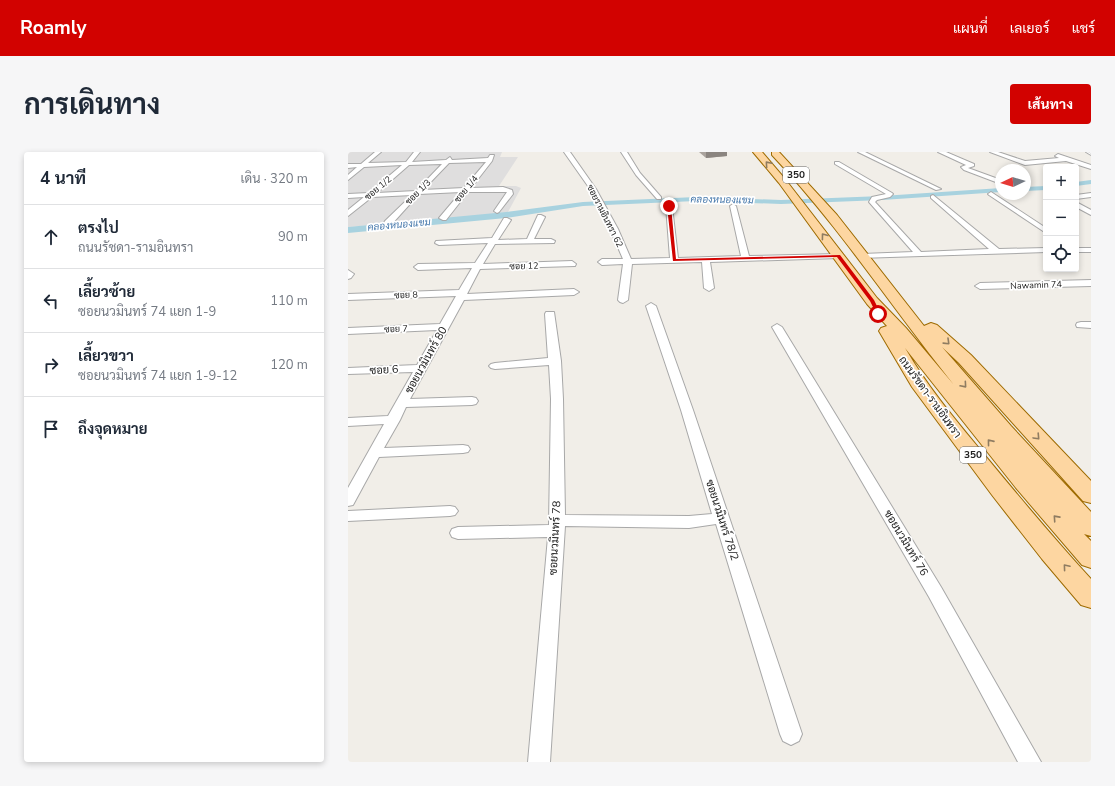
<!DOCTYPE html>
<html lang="th">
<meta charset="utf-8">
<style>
:root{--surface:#fff;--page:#f6f6f7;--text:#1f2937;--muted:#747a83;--line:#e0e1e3;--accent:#d20200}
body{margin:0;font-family:"Nunito Sans",Sarabun,sans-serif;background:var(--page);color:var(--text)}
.controls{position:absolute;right:12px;top:12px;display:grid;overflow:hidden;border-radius:4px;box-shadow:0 2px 6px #0003}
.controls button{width:36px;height:36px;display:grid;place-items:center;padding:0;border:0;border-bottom:1px solid var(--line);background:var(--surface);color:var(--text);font:20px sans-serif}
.compass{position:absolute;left:647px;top:12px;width:36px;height:36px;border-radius:50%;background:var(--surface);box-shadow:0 2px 6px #0003;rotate:266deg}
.stop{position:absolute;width:12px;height:12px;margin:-9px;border:3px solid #d20200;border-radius:50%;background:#fff}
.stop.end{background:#d20200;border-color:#fff;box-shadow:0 1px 4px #0008}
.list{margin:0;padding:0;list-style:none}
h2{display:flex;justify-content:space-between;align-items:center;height:52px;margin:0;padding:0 16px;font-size:17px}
h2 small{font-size:13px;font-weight:400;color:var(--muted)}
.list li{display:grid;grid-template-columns:26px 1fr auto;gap:12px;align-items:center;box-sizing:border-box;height:64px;padding:0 16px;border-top:1px solid var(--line)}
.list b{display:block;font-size:15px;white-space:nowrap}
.list p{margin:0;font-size:13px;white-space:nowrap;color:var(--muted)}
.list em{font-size:13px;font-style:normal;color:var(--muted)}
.icon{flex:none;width:22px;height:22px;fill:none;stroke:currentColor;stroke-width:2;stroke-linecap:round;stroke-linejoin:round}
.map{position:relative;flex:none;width:743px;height:610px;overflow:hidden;border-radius:4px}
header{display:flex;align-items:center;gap:24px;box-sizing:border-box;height:56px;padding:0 20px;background:var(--accent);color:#fff}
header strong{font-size:19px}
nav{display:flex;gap:22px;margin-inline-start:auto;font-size:14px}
.intro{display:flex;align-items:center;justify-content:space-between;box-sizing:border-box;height:96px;padding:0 24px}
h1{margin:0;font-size:28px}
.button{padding:10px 18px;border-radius:4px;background:var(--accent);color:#fff;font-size:14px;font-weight:700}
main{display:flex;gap:24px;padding:0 24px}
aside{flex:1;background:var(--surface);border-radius:4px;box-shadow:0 2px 6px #0003}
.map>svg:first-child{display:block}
</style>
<header>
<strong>Roamly</strong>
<nav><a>แผนที่</a><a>เลเยอร์</a><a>แชร์</a></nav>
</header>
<div class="intro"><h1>การเดินทาง</h1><a class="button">เส้นทาง</a></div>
<main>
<aside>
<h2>4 นาที<small>เดิน · 320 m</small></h2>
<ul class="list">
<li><svg class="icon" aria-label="ahead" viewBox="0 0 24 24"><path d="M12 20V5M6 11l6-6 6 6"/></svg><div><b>ตรงไป</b><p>ถนนรัชดา-รามอินทรา</p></div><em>90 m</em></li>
<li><svg class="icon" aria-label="left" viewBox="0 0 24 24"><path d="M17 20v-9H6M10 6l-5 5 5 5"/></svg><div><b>เลี้ยวซ้าย</b><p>ซอยนวมินทร์ 74 แยก 1-9</p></div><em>110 m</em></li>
<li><svg class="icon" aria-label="right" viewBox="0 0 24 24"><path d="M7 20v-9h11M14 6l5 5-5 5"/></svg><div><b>เลี้ยวขวา</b><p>ซอยนวมินทร์ 74 แยก 1-9-12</p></div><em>120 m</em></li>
<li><svg class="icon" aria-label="arrive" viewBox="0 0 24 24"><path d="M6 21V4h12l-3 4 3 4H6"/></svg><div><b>ถึงจุดหมาย</b></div></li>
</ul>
</aside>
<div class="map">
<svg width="743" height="610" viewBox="0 0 743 610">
<rect width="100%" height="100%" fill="#f1eee8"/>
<path fill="#dfdede" d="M0,0h154l-2,5h18l-19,29h17l5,2 -13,24 -38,5 -122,10z"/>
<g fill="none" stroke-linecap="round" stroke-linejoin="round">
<path fill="#a8d2df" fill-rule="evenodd" d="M743,28v4l-15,2v-4z
M698,34v4l-21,1v-4z
M653,36v4l-119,8 -101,4 -85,-3 -113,5 -77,12 -158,15v-6l158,-15 77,-10 113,-5 85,3 101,-4z"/>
<defs>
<path id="minor" d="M27,0h6l-13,11 38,-1 8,-10h6l-8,10 34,-2 4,-3 2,3 36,-2 2,-3h4l-2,6 -21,27 32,-1 9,3 1,4 -14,18 -2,1 -3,-2 13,-19h-39l-22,28h-3l-4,-2 22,-26 -42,2 -28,31h-3l-4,-2 1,-2 27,-26 -40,2 -24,19v-6l16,-13 -16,1v-4l21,-1 33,-28 -38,2 -16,13v-5l9,-8 -9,1v-4h13zM138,10l-22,26 -41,2 26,-27zM94,12l-26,27 -39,2 32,-28z
M216,0h6l26,37 22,40 13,30 39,-1 -4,-52 3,-2 3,2 6,52 63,-2 -11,-50 3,-2 3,2 13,50 90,-2 4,2 -4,2 -129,4 4,26 -5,3 -5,-3 -2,-26 -70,2 -4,36 -5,3 -3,-1 -2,-2 5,-36 -21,1 -4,-3 4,-3h21l-13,-30 -20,-40z
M273,0h6l13,21 21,24v2h-4l-21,-24z
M510,0h7l76,37 -5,1z
M590,0h8l28,12v2l-6,2 33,12v4l-37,-14 -3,-3 5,-2z
M642,0h8l27,9 34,-3 -4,-2 3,-2 33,11v4l-25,-8 -41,4z
M738,0h5v3z
M487,10h4l53,31 1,1 -3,3 -13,3 -2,2 46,50 68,-3 -58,-51v-2l2,-1 66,54 47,-1v4l-187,6 -1,-2 1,-2h3l51,-2 -44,-50 3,-5 14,-3 -51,-30z
M643,40l55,36v5l-57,-38 -1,-1z
M743,41v4l-15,2v-4z
M728,50l15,8v5l-15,-8z
M190,63h3l4,2 -11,22h17l4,2 -1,2 -59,1 -12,20 89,-3 4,3 -1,2 -95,3 -13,25 107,-5 5,3 -5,3 -110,5 -54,99 62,-2 4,1 2,3 -2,3 -4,1 -66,2 -6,13 -16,28 79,-3 5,1 2,3 -2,3 -5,1 -84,4 -26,48 -5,1v-18l36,-64 -36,2v-8l40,-2 25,-44 -65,2v-6l69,-3 20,-35 -89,4v-6l92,-4 16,-28 -108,4v-6l111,-4 13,-22 -54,2 -4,-3 4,-3 57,-1 13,-20 -49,2 -4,-2 1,-2 56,-3 12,-20h3l4,2 -13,20 29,-1z
M728,96h15v4h-15z
M0,118l6,4 -3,4 -3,1z
M743,128v6l-111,3 -5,-3 5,-3z
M303,151l5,3 37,104 109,324 -3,7 -8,4 -8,-4 -3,-7 -64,-210 -27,4 -124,-2 -15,236h-22l20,-225 -90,2 -6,-2 -2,-4 2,-4 6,-2 91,-2 2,-126 -2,-34 -54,4 -4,-1 -2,-2 2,-2 4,-1 53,-5 -3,-44 1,-2h8l7,49 2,38 2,116 124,1 23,-2 -31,-104 -35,-104z
M733,170h10v6l-14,-1 -1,-2 1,-2z
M429,172l5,3 159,260 100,175h-23l-89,-165 -157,-270z
M102,354l5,1 3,4 -3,4 -5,1 -102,5v-10z"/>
<path id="primary" d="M405,0h9l23,27 92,119 29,30 48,57c-61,-76 -115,-159 -182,-230v-3h7l58,63 87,111 7,-3 6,2 34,30 120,126v22l-8,-2 -124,-138 -17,-16 69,79 80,86v24l-7,-2 7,7v27l-9,-3 -66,-77 -111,-140c23,40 53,75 82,110 34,41 68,82 104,121v29l-10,-3 -39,-46 -50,-64 -80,-108 -33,-56 2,-3 6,-2 -20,-22 -88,-121z"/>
</defs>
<use href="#minor" stroke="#a8a8a8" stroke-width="2"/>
<use href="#primary" stroke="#9e6b00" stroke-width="2"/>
<use href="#minor" fill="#fff" fill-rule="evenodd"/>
<use href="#primary" fill="#fdd6a1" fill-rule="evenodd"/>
</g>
<path fill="#aaa39d" d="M351,0h28v4l-21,2z"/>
<path fill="#8b8580" d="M358,0h21v4l-21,2z"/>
<defs><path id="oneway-chevron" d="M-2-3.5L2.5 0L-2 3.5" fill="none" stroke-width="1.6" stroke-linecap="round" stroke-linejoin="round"/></defs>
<g stroke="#8f7c61">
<use href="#oneway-chevron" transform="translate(420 12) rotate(-131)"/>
<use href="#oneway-chevron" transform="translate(476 84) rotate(-127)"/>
<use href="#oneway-chevron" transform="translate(599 190) rotate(44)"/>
<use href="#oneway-chevron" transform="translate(616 233) rotate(49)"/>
<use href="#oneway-chevron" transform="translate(689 285) rotate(47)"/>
<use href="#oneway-chevron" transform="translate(642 290) rotate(-129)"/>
<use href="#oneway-chevron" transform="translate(708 366) rotate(-132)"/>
<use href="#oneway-chevron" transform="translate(718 415) rotate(-130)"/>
</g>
<path fill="#d20200" d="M321,53l2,1 5,53 164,-4 34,45 7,14 -4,1 -7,-14 -33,-44 -164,4 -6,-55z"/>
<g text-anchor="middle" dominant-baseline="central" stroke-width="3.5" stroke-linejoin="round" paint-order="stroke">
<g font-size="9" fill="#212121" stroke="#fff">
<text transform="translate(30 36) rotate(-40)">ซอย 1/2</text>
<text transform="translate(118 37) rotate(-51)">ซอย 1/4</text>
<text transform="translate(70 40) rotate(-45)">ซอย 1/3</text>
<text transform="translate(257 64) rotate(63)">ซอยรามอินทรา 62</text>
<text transform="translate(176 114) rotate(-2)">ซอย 12</text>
<text transform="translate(688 133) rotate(-2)">Nawamin 74</text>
<text transform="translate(58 143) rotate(-2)">ซอย 8</text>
<text transform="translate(48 177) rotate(-2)">ซอย 7</text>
</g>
<g fill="#fff" stroke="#646464" stroke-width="1">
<rect x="435" y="15" width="26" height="16" rx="3"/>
<rect x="612" y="295" width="26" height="16" rx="3"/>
</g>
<g font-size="10" font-weight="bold" fill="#212121">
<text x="448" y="23">350</text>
<text x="625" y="303">350</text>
</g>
<g font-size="10" font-style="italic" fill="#4779ac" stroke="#fff">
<text transform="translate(374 48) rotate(1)">คลองหนองแขม</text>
<text transform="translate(51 73) rotate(-5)">คลองหนองแขม</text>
</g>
<g font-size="11" fill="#212121" stroke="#fff">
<text transform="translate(78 208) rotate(-61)">ซอยนวมินทร์ 80</text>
<text transform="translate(36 218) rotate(-3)">ซอย 6</text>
<text transform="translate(582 245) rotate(54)">ถนนรัชดา-รามอินทรา</text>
<text transform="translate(374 368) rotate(72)">ซอยนวมินทร์ 78/2</text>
<text transform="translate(207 386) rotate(-87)">ซอยนวมินทร์ 78</text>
<text transform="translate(558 391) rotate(59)">ซอยนวมินทร์ 76</text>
</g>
</g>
</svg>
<div class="controls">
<button>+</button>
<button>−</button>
<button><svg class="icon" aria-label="locate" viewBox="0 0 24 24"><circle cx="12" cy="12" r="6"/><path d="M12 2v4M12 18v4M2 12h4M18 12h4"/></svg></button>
</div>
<svg class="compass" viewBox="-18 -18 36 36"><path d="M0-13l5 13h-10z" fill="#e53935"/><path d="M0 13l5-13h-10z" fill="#747a83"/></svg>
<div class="stop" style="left:530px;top:162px"></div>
<div class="stop end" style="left:321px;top:54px"></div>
</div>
</main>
